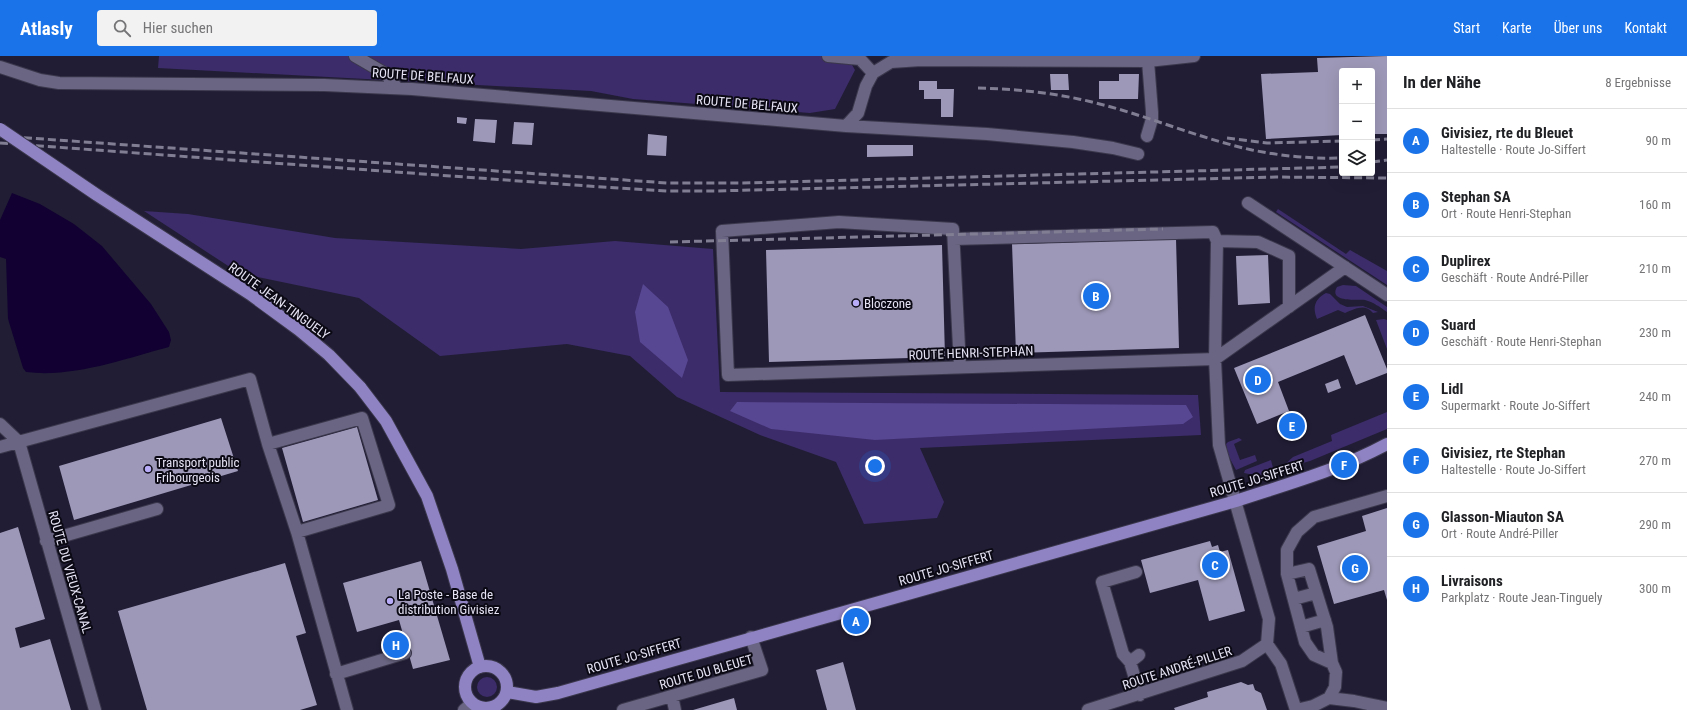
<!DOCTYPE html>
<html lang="de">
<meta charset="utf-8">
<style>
:root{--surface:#fff;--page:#f2f2f2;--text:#202124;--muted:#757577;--line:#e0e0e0;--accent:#1a73e8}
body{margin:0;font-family:"Roboto Condensed",sans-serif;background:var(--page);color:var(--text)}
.controls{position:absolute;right:12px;top:12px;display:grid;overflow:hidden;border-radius:4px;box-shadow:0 4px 16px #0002}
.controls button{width:36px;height:36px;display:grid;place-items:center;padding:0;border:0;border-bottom:1px solid var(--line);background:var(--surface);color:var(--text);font:20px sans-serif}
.you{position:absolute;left:875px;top:410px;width:14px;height:14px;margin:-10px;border:3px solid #fff;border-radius:50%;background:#1a73e8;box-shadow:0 0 0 6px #1a73e833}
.badge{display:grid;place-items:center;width:26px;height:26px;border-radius:50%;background:var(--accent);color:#fff;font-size:13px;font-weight:700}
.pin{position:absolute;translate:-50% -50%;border:2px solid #fff;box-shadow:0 1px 4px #0006}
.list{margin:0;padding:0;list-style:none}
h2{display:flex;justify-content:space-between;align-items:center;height:52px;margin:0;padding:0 16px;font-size:17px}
h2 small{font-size:13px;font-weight:400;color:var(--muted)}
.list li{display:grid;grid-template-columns:26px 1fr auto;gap:12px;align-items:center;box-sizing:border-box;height:64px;padding:0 16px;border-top:1px solid var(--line)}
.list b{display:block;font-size:15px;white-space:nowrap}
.list p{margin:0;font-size:13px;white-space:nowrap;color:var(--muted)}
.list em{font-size:13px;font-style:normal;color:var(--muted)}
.icon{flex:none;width:22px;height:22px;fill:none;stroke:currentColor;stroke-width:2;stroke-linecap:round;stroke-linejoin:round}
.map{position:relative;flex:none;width:1387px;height:654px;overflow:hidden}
header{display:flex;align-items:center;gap:24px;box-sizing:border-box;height:56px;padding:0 20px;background:var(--accent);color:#fff}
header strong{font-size:19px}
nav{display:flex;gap:22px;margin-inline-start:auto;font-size:14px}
.search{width:280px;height:36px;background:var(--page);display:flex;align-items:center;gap:10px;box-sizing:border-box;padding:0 14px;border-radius:4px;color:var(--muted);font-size:15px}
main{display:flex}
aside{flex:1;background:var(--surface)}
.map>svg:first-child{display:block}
</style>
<header>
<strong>Atlasly</strong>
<div class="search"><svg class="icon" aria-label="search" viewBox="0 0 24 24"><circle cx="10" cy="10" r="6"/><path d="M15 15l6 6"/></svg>Hier suchen</div>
<nav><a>Start</a><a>Karte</a><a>Über uns</a><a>Kontakt</a></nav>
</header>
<main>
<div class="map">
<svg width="1387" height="654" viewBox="0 0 1387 654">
<rect width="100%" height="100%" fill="#211d35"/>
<path fill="#3c2c69" d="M159,0h688l8,14 -20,39 -25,4 -177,-14 -42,-8 -433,-23z
M1278,153l68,45 4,-4 37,21v14l-111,-73z
M144,155l44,3 147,24 186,11 94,-8 98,8 7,143 478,3 3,40 -281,13 24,54 -7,16 -73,6 -28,-62 -76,-27 -83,-38 -47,-41 -63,-12 -127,12 -81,-58 -120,-25z
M1343,229l13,1 31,21v5c-7,-5 -14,-10 -22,-12 -7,-1 -37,3 -28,-13z
M1326,237l4,1 10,10 7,3 16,-1 15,6 -5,1c-8,-10 -18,-4 -28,0l-7,-3 -21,9c-5,-12 -2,-20 9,-26z
M1384,263l3,1v29l-11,-29z
M1387,356v17l-77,32 -28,8v-2l11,-10 39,-16 -1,-6z
M1239,382l3,2 -8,4 6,16 15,-5 2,6 -21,9 -8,-15 -2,-11 2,-2z
M1271,404l3,12 -15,4 -15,-3 1,-3z
M477 631a10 10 0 1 1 20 0a10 10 0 1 1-20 0Z"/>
<path fill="#574691" d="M643,228l25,23 20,53 -6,18 -42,-36 -5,-30z
M737,346l449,3 7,12 -10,7 -308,16 -104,-11 -41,-18z"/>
<path fill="#110031" d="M12,137l28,11 34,20 28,22 49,58 18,28 2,8 -2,7c-45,12 -96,31 -143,25l-3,-4 -15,-49 -2,-60 -6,-2v-37z"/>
<path fill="#9d98b7" d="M1387,0v78h-15v-63h-30v64l-76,4 -5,-65 57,-2 -1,-14z
M1050,18h18l1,16h-18z
M1119,18h20l-1,25h-39v-18h20z
M919,25h18v8h17l-1,28h-12v-18h-17v-9h-5z
M457,61l10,1 -1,6 -9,-1z
M475,63l22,1 -2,23 -22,-2z
M514,66l20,1 -2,22 -20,-1z
M648,78l19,2 -1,20 -19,-1z
M867,89h46v11l-46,1z
M1176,183l3,109 -163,5 -4,-109z
M942,189l3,112 -176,5 -3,-112z
M1268,199l2,48 -32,2 -2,-49z
M1365,259l22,54v4l-31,12 -12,-30 -66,27 11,29 -32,13 -23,-56z
M1338,323l3,9 -13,5 -3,-9z
M221,362l17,53 -164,49 -15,-54z
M357,371l21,73 -75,22 -21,-74z
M1387,452v92l-3,-10 -50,14 -17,-58 49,-15 -4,-15z
M18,471l27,92 -30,9 5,20 30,-9 21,71h-71v-177z
M1210,485l2,6 6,-2 2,7 8,-2 17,61 -36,10 -11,-41 -48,13 -9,-33z
M421,505l29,99 -37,9 -14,-49 -42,12 -14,-49z
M285,507l21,70 -10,3 21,69 -17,5h-153l-29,-99z
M843,606l13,48h-29l-11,-40z
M1241,626l7,3 5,-1 2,6 6,3 6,17h-92l-1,-2 34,-11 -1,-5z
M734,642l3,12h-44z"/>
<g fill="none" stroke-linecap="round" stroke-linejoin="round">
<defs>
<path id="minor" d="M355,0l31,18 11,14
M828,0l32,3 13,14
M0,11l40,13 19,3 265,2 88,4 434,37 141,8 86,8 40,6 25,6
M846,70l12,-13 8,-27 7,-13 18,-11 30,-2 227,1 46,-5
M1147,80l5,-17v-7l-4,-51
M1248,147l139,92
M954,183l259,-7 4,9
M960,311l-7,-138 -114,-7 -117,9 6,144 487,-16 2,-118 41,1 31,14v51
M0,368l19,18
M19,386l76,268
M268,388l94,-26 27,87 -92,27
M0,391l250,-68 18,65 29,88 50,178
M46,485l111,-32
M1287,518l22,-5 18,58 5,36 4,9 -1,15 -6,11 -16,8 -17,4
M1294,543l22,-6
M1301,571l24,-7
M1267,588l14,20 15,46
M1139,599l-9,7 10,33
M1130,606l-7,-8 -21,-72 34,-10
M1332,607l-18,-8 -9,-13 -18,-68v-24l10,-18 17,-15 73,-21
M336,618l69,-21
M672,640l3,14
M1329,642l25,3 33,7
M464,654l8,-7
M623,654l139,-40 -11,-33
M1088,654l154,-49 25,-17 2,-25 -50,-174 -4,-86 130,-92"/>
<path id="major" d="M360,331l26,34 41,75 25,73 28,98
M465 631a21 21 0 1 1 42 0a21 21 0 1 1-42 0Z
M507,636l29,5 22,-4 678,-192c51,-17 103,-31 151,-57"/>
</defs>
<use href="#minor" stroke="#3b374c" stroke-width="14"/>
<use href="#major" stroke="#3b374c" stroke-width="14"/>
<use href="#minor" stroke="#696582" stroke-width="12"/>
<use href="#major" stroke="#8f83c3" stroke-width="12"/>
<path stroke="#817e93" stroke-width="3" stroke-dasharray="8 4" stroke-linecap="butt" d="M978,32c39,1 77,5 114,14 54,13 106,36 160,48 30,6 59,9 90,8
M0,80l667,47h76l599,-16
M1227,82l40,5 75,-2
M1372,84l15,-1
M0,87l588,43 80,5h47l561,-14 111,1
M1372,106l15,-2
M670,186l493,-13"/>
<defs>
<path id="major-bridge" d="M0,73l97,66 153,99 49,36 30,25 31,32"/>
</defs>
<use href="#major-bridge" stroke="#3b374c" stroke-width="14" stroke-linecap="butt"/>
<use href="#major-bridge" stroke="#8f83c3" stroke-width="12"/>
</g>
<g fill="#b8abf7" stroke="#0b0913" stroke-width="1.5">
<circle cx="856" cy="247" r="4"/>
<circle cx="148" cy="413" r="4"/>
<circle cx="390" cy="545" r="4"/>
</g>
<g text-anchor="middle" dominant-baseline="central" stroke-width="4" stroke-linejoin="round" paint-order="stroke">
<g font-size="13" fill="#e5e3f4" stroke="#0b0913">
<text transform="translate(423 20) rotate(4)">ROUTE DE BELFAUX</text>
<text transform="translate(747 48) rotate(5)">ROUTE DE BELFAUX</text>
<text transform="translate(279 245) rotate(36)">ROUTE JEAN-TINGUELY</text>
<text transform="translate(971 297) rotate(-2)">ROUTE HENRI-STEPHAN</text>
<text transform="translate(1257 423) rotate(-17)">ROUTE JO-SIFFERT</text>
<text transform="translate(946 512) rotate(-16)">ROUTE JO-SIFFERT</text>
<text transform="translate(70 516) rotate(74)">ROUTE DU VIEUX-CANAL</text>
<text transform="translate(634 600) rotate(-16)">ROUTE JO-SIFFERT</text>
<text transform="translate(1177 612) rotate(-18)">ROUTE ANDRÉ-PILLER</text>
<text transform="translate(706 616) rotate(-16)">ROUTE DU BLEUET</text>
</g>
<g font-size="13" fill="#e5e3f4" stroke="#0b0913" text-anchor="start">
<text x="864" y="247">Bloczone</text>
<text x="156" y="406">Transport public<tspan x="156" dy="15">Fribourgeois</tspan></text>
<text x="398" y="538">La Poste - Base de<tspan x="398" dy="15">distribution Givisiez</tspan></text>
</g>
</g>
</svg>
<div class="controls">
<button>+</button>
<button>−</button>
<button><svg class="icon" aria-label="layers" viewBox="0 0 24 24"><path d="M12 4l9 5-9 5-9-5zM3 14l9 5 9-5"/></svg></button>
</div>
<div class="you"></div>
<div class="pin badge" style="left:856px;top:565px">A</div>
<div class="pin badge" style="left:1096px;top:240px">B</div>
<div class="pin badge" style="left:1215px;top:509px">C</div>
<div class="pin badge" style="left:1258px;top:324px">D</div>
<div class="pin badge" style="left:1292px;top:370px">E</div>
<div class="pin badge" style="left:1344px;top:409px">F</div>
<div class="pin badge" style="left:1355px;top:512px">G</div>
<div class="pin badge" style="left:396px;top:589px">H</div>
</div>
<aside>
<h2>In der Nähe<small>8 Ergebnisse</small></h2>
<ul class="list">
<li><span class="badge">A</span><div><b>Givisiez, rte du Bleuet</b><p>Haltestelle · Route Jo-Siffert</p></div><em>90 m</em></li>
<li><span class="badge">B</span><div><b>Stephan SA</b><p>Ort · Route Henri-Stephan</p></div><em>160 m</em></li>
<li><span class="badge">C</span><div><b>Duplirex</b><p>Geschäft · Route André-Piller</p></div><em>210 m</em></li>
<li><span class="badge">D</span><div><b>Suard</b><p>Geschäft · Route Henri-Stephan</p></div><em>230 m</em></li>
<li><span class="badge">E</span><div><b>Lidl</b><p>Supermarkt · Route Jo-Siffert</p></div><em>240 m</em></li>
<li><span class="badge">F</span><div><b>Givisiez, rte Stephan</b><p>Haltestelle · Route Jo-Siffert</p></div><em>270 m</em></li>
<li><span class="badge">G</span><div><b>Glasson-Miauton SA</b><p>Ort · Route André-Piller</p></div><em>290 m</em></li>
<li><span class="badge">H</span><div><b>Livraisons</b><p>Parkplatz · Route Jean-Tinguely</p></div><em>300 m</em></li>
</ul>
</aside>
</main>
